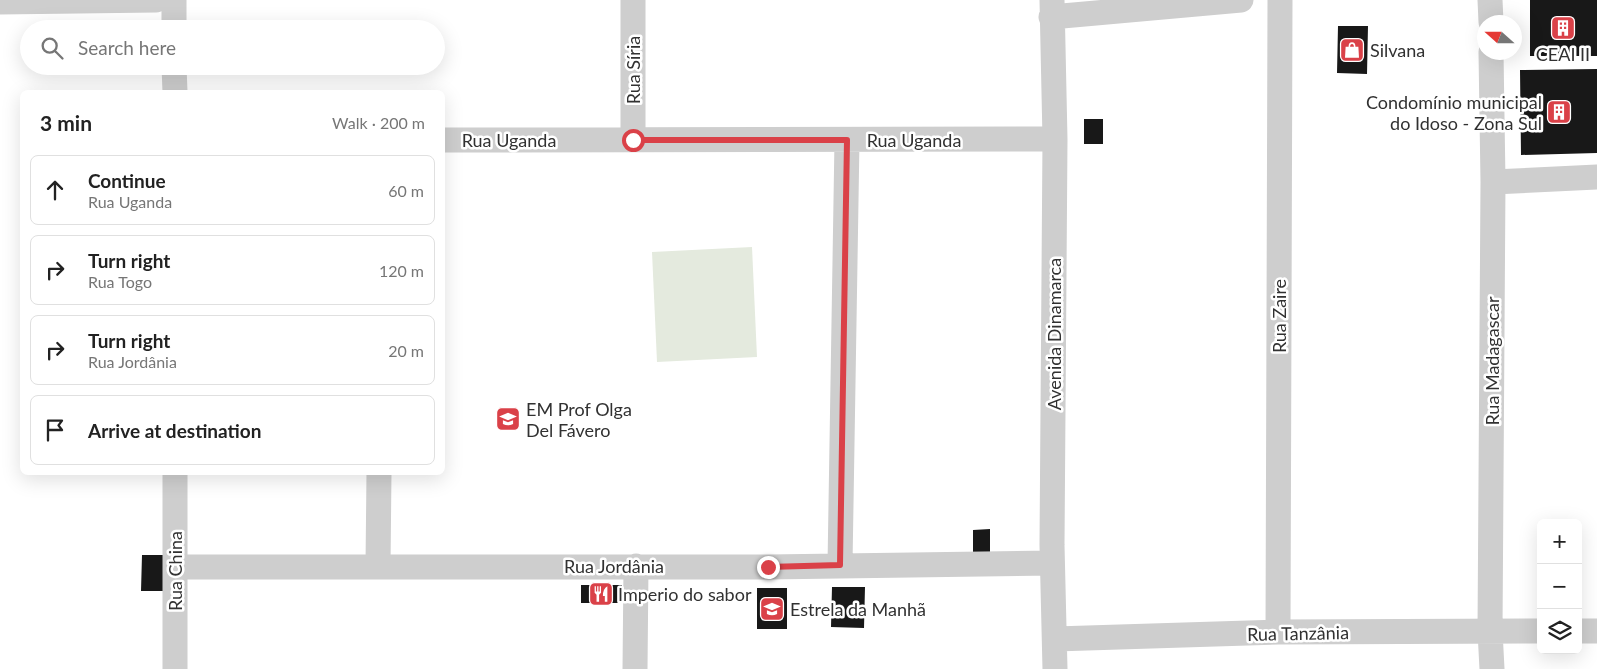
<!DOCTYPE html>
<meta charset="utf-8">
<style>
:root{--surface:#fff;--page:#f6f6f6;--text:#222;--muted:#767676;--line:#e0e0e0}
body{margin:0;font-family:Lato,sans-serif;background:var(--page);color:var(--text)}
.controls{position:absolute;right:15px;bottom:15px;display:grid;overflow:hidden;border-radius:8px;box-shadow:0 5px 20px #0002}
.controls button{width:45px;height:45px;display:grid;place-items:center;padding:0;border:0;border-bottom:1px solid var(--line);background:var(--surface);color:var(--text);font:25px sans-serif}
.compass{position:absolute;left:1477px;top:15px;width:45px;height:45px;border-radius:50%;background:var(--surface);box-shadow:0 5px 20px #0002;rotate:291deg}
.stop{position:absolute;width:15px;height:15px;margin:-11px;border:4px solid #da4148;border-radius:50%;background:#fff}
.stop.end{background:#da4148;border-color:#fff;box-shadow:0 1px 5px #0008}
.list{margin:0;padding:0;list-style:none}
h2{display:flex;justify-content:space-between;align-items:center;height:65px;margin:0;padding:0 20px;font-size:21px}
h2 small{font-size:16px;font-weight:400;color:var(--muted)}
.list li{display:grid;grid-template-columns:32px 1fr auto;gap:15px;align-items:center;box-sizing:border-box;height:70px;margin:0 10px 10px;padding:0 10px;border:1px solid var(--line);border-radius:8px}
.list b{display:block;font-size:19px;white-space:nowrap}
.list p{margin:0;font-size:16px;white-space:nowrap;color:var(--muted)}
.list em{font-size:16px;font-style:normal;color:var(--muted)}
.icon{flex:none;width:28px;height:28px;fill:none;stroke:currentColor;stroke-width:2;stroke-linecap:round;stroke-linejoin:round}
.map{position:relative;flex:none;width:1597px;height:669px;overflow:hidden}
.search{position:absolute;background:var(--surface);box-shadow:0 5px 20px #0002;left:20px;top:20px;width:425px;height:55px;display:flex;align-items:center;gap:12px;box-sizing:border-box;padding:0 18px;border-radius:28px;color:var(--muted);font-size:19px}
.panel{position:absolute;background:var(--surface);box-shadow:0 5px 20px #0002;left:20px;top:90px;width:425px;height:385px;border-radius:8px}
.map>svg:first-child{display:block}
</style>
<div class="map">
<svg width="1597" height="669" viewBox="0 0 1597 669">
<rect width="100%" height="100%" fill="#fff"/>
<path fill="#e4eade" d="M752,247l5,110 -100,5 -5,-110z"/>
<path fill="#181818" d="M1530,0h67v56h-67z
M1338,26h30l-1,48 -30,-1z
M1597,69v84l-76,2 -1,-85z
M1084,119h19v25h-19z
M990,529v24l-17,1v-24z
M142,555h24v36h-25z
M581,585h41v18h-41z
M832,587h33l-1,41 -33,-1z
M757,588h30v41h-30z"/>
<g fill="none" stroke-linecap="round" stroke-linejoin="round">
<path stroke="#cecece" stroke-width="25" d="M174,0v29
M1052,0l3,139 -3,406 3,124
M1490,0l1,22
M0,2l156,-2
M1051,17l190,-17
M1491,52l2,130 -3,449 2,38
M174,66l1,26
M442,140l613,-1
M633,140v-140
M1493,182l104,-5
M175,472v197
M840,565l7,-425
M378,566l1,-94
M175,567h593l284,-4
M1578,631h19
M1278,632l2,-632
M1055,639l223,-7 263,-1
M635,669l1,-103"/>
</g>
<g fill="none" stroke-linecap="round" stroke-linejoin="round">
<path stroke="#da4148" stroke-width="6" d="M633,140h214l-7,425 -72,2"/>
</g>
<defs>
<symbol id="building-square" viewBox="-11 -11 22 22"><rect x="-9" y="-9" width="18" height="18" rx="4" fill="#da4148" stroke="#fff"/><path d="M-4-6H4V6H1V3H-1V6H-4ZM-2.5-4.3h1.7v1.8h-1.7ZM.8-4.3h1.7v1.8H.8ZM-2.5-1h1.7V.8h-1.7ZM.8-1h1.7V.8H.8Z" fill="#fff"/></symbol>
<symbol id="shop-square" viewBox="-11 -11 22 22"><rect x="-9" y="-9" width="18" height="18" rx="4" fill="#da4148" stroke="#fff"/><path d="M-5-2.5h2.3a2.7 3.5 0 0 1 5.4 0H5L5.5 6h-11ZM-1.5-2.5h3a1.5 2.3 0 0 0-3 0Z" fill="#fff"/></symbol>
<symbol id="school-square" viewBox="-11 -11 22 22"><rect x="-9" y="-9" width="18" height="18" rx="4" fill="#da4148" stroke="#fff"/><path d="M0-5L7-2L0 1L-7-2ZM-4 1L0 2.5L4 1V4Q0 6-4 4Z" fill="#fff"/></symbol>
<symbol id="restaurant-square" viewBox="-11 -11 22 22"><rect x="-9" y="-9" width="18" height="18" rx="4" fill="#da4148" stroke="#fff"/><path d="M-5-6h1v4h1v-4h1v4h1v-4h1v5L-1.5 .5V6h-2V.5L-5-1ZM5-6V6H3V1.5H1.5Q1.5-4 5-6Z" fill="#fff"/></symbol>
</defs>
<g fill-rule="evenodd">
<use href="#building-square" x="1549" y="14" width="28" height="28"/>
<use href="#shop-square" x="1338" y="36" width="28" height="28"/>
<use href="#building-square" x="1545" y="98" width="28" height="28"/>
<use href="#school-square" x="494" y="405" width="28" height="28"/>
<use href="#restaurant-square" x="587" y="580" width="28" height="28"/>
<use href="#school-square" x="758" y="595" width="28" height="28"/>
</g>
<g text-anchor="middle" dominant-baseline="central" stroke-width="5" stroke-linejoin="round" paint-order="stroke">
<g font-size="18" fill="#313131" stroke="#fff" text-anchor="start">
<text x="1370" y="50">Silvana</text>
<text x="1563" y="54" text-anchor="middle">CEAI II</text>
<text x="1542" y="102" text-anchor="end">Condomínio municipal<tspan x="1542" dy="21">do Idoso - Zona Sul</tspan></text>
<text x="526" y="409">EM Prof Olga<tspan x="526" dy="21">Del Fávero</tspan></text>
<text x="618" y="594">Imperio do sabor</text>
<text x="790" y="609">Estrela da Manhã</text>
</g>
<g font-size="18" fill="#313131" stroke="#fff">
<text transform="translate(633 70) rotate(-90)">Rua Síria</text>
<text x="509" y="140">Rua Uganda</text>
<text x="914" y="140">Rua Uganda</text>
<text transform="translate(1279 316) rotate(-90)">Rua Zaire</text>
<text transform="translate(1054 334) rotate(-90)">Avenida Dinamarca</text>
<text transform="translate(1492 361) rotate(-90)">Rua Madagascar</text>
<text x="614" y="566">Rua Jordânia</text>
<text transform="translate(175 571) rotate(-90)">Rua China</text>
<text transform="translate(1298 633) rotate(-1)">Rua Tanzânia</text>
</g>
</g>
</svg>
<div class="controls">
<button>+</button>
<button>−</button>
<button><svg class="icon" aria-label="layers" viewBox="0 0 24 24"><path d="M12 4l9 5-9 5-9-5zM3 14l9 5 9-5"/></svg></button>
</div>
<svg class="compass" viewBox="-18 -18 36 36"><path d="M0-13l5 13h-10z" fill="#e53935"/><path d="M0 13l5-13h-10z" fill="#767676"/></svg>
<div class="stop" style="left:633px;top:140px"></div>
<div class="stop end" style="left:768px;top:567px"></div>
<div class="search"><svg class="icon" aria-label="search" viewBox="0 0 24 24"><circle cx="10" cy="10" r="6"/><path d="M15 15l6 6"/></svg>Search here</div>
<section class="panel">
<h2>3 min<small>Walk · 200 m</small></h2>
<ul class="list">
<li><svg class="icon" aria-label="ahead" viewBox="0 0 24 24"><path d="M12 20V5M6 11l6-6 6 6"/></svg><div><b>Continue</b><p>Rua Uganda</p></div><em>60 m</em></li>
<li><svg class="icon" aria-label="right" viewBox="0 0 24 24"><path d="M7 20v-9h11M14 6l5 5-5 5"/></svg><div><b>Turn right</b><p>Rua Togo</p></div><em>120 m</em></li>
<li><svg class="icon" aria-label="right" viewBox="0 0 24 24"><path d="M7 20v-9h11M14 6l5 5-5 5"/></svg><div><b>Turn right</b><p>Rua Jordânia</p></div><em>20 m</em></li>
<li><svg class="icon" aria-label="arrive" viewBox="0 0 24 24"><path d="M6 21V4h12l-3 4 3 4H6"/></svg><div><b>Arrive at destination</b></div></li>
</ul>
</section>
</div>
